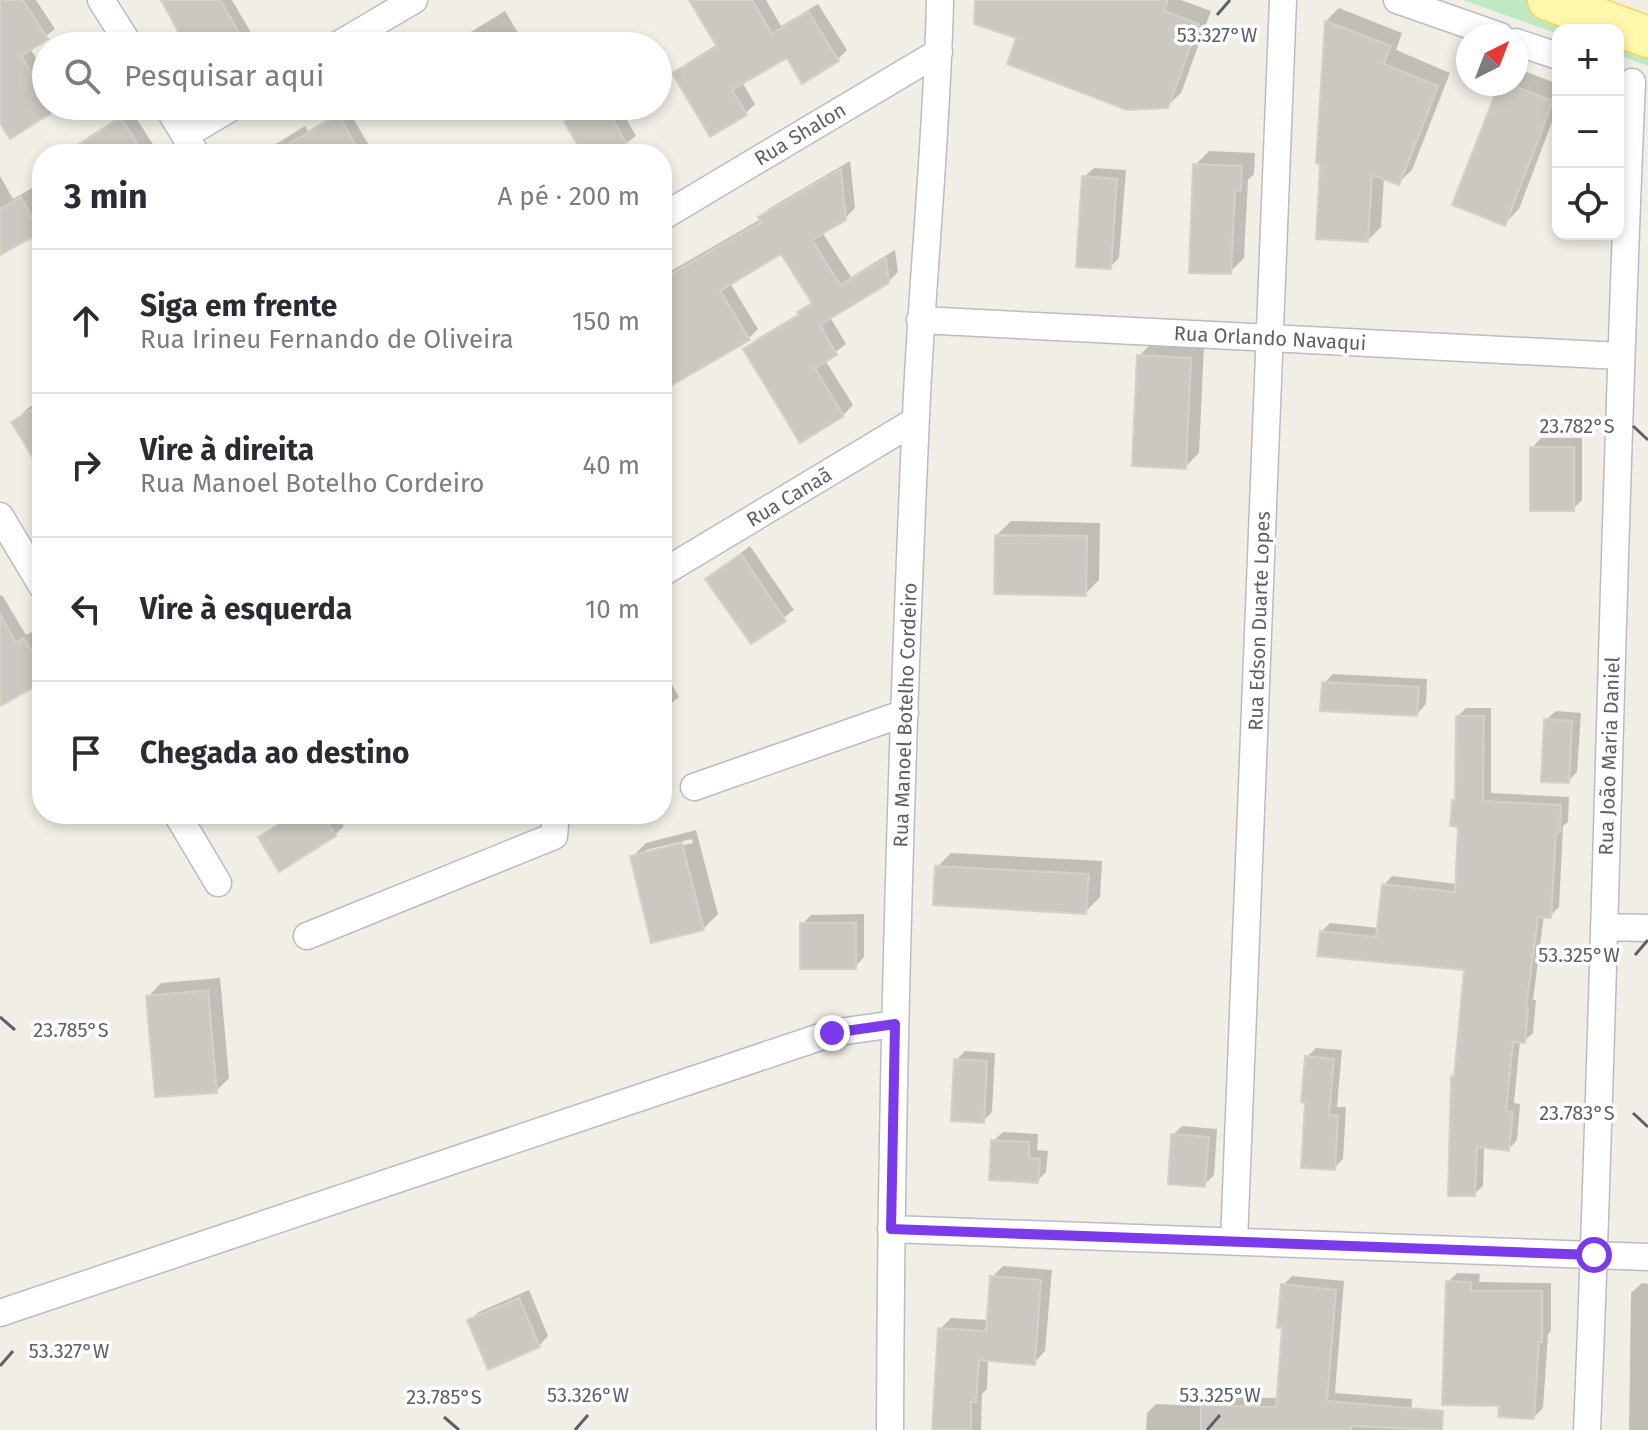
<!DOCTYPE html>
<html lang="pt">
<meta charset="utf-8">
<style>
:root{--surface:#fff;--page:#f7f7f7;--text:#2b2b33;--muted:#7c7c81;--line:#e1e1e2}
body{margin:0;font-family:"Fira Sans",sans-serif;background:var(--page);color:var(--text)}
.controls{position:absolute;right:24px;top:24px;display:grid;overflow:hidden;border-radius:16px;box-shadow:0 4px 12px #0003}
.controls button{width:72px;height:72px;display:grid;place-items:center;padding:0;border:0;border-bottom:2px solid var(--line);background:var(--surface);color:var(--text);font:40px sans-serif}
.compass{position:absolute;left:1456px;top:24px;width:72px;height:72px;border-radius:50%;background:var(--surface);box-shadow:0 4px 12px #0003;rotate:42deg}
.stop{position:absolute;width:24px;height:24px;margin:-18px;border:6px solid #7c3aed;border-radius:50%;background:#fff}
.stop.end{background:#7c3aed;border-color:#fff;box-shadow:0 2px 8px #0008}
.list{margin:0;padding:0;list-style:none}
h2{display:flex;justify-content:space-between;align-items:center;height:104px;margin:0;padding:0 32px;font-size:34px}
h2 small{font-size:26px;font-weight:400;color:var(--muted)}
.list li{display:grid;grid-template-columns:52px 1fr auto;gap:24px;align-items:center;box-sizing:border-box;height:144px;padding:0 32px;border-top:2px solid var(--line)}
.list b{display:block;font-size:30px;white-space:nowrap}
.list p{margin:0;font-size:26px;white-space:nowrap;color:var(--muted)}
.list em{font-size:26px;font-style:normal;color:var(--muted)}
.icon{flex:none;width:44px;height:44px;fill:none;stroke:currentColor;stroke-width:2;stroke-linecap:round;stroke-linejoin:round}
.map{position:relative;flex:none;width:1648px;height:1430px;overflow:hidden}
.search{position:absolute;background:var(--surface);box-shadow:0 4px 12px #0003;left:32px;top:32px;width:640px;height:88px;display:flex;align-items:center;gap:20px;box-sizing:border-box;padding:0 28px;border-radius:44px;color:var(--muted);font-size:30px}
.panel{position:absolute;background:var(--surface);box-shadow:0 4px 12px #0003;left:32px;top:144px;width:640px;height:680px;border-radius:32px}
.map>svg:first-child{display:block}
</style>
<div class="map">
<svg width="1648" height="1430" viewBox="0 0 1648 1430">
<rect width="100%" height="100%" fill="#f0eee5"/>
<path fill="#c0e9c3" d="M1463,0h79l106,39v27l-30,-11v-25h-60v4z"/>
<path fill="#0003" fill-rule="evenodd" d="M0,0h36l19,29 -25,19 16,26v32h11l-3,3 -54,10z
M163,0h69l21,36 -12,10h-52z
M691,0h75l15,26 37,-22 29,46 -9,9 -51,-4 -45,27 13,22 -9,9 -71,-39 9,-9 34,-21z
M977,0h204l30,11 -30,82 -14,13 -148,-69z
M1339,8l63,25 -6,17 54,23 -38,97 -14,13 -14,-6 -3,50 -13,13 -46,-77 -4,-1 8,-141z
M505,11l21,35h-73l8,-8z
M1516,68l42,16v22l-39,103 -14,14 -4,-139h15z
M588,106h31l17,30 -25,18h-26l-19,-32z
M347,108l27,46h-114l45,-28 3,5z
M131,110l23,36 -8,8h-62l-5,-8 9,-9z
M1209,151l46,2 -1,21 -6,6 -4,78 -14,14 -35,-107z
M850,161l5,47 -10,10 -23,14 29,45 44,-27 3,22 -10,10 -58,35 16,27 -21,16 28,45 -10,10 -42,25 -55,-91 9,-9 45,-27 13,-13 -31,-49 -52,32 28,46 -9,9 -87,51v-113l99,-57 -1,-2 10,-9z
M1094,168l32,2 -7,88 -9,9 -26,-90z
M0,176l13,23 19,-11 10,18v28l-2,-3 -40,22z
M1153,342l51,3 -5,108 -14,14 -46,-111z
M42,399v53l-29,-29 14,-14z
M1541,438h41v62l-9,9 -41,-61z
M1011,521l89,2 -1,57 -14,14 -88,-59z
M750,546l44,64 -43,32 -43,-63z
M2,595l24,40 8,-4 8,15v35l-42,22v-107z
M662,667l17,30 -17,14z
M1333,674l94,5 -1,25 -9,10 -93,-31z
M1466,708h25v85l78,4 -1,25 -5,4 -4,81 -9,9 -6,-1 -11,85h3l-3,33 -9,8h-4l-6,62 6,1 -3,36 -8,9 -25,-3 -1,40 -9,8 -21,-117 3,-3 11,-106 -146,-36 9,-9 49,5 5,-43 8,-9 65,8 3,-59 -6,-25 3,-3 1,-81z
M1556,711l25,2 -4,59 -9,9 -22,-61z
M293,814h43l8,12 -9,9 -75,3z
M696,830l22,84 -15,15 -71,-72 14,-14zM692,839l1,4 -47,11v-4z
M951,853l151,8 -2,36 -14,14 -149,-44z
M864,914v43l-9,10 -53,-43 9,-9z
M220,978l9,100 -13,13 -68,-94 13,-14z
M1316,1048l26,2 -5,57h9l-3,52 -9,9 -27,-111z
M965,1051l30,2 -3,59 -9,9 -27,-61z
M1182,1126l35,3 -3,46 -10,10 -31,-50z
M1003,1132l35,2 -1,16 11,1 -2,21 -9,9 -44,-40z
M1003,1266l49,4 -7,81 -11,12 -46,-4 -1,30 -5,5 -1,36h-46l5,-101 11,-11 37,2 4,-43z
M1457,1273l23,1 -1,8 72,1v48l-3,3 -5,74 -9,9 -33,-13 -53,-122z
M1292,1276l52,5 -9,112 77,6 -2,31h-264l1,-17 9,-9 47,2 9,-9 67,1 5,-72 -1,-41z
M1642,1283l6,1v146h-19l2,-137z
M529,1290l19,46 -9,10 -70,-25 10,-9z"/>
<path fill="#cbc8c2" stroke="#d5d1c3" stroke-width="2" d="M0,0h23l25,39 -27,17 25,39v11h7l3,4 -46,29 -10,-16z
M161,0h59l27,46h-61z
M689,0h63l20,34 36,-23 31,50 -37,23 -15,-26 -55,32 15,25 -37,22 -38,-64 45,-26z
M975,0h193l-4,11 35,13 -31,84 -41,2 -120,-46 9,-26 -42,-14z
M1325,21l66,25 -7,18 54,22 -39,99 -27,-10 -4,67 -52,-3 4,-74 -4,-2z
M1499,84h10l44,17 -48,125 -53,-21z
M592,106h13l23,41 -13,7h-32l-19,-32z
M338,115l23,39h-89z
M121,118l23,36h-81z
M1193,164l49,2 -1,24 -6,1 -4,83 -42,-1z
M841,169l5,51 -34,20 28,45 46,-27 3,25 -69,42 17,30 -22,13 29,48 -44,27 -57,-94 56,-34 -2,-3 15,-9 -31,-49 -61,37 30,49 -88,51v-112l99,-57 -3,-5z
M1082,176l35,3 -6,90 -35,-2z
M21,197l19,36 -40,22v-46z
M1137,355l54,3 -5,111 -54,-3z
M42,403v69l-31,-50z
M1530,447h44v64h-44z
M995,535l92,1 -1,60 -92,-2z
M741,554l45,67 -35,23 -46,-65z
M0,614l16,29 8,-5 18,33v12l-42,23z
M1322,682l97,5 -2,29 -97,-5z
M1456,716h28l-1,85 78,4 -1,27h-4l-5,86 -13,-1 -12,91h2l-3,35 -12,-1 -7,69 7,1 -4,39 -32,-4 -2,49h-27l3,-120 3,1 10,-107 -147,-14 3,-25 56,6 6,-53 73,8 3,-65 -8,-1 2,-26h3z
M1544,719l28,2 -3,62 -28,-1z
M295,814h27l14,22 -57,36 -21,-35z
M682,843l22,87 -53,13 -21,-87z
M935,866l154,8 -3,40 -153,-9z
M800,923h56v46h-56z
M208,990l9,103 -62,4 -9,-101z
M1305,1056l29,3 -5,56 9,1 -3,54 -34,-2 4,-65 -4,-1z
M954,1059l33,2 -3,62 -33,-2z
M1171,1134l38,3 -4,50 -37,-3z
M991,1140l38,2v16l11,1 -2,24 -49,-3z
M990,1276l51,4 -6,85 -56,-5 -3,42h-5v28h-39l6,-102 48,3z
M1446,1281l25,1v9h71v51h-3l-5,77 -36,-2 1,-11 -57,-1z
M1281,1284l55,6 -9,111 116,10 -1,19 -91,-4v4h-150v-25l75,2 6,-79h-5z
M519,1298l21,49 -52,23 -21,-50z"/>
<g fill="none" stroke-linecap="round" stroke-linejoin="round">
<defs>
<path id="minor" d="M101,0l29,46
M1397,0l103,36
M1516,42l42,14
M336,46l78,-46
M167,106l29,48
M185,135l49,-29
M662,217l277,-165
M920,320l700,36
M0,516l42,70
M662,573l253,-152
M694,787l211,-74
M177,814l41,69
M1604,927l44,1
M307,936l247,-100 2,-22
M891,1229l757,28
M1234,1242l49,-1242
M0,1313l832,-280 63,-9
M890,1430c1,-338 11,-676 26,-1014 6,-139 21,-277 24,-416
M1587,1430c19,-449 25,-899 45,-1348"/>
<path id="primary" d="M1548,0l100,37"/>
</defs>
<use href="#minor" stroke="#babcc2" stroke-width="29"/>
<use href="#primary" stroke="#fad654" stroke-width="43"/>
<use href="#minor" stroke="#fff" stroke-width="26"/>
<use href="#primary" stroke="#fff7ab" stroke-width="40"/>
</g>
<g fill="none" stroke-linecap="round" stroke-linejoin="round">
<path stroke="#7c3aed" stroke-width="10" d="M832,1033l63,-9 -4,205 703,26"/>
</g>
<path fill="none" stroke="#5d6066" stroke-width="3" d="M1217,15l13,-15M1633,426l15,14M1635,955l13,-15M0,1017l15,13M1633,1113l15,14M0,1366l13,-15M444,1417l15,13M575,1430l13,-15M1207,1430l13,-15"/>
<g text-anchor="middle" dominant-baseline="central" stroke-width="7" stroke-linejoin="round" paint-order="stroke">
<g font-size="20" fill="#5d6066" stroke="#fff">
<text transform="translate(800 134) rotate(-31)">Rua Shalon</text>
<text transform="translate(1270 338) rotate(3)">Rua Orlando Navaqui</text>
<text transform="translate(789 497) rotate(-31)">Rua Canaã</text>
<text transform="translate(1259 621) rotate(-88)">Rua Edson Duarte Lopes</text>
<text transform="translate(905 715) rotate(-88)">Rua Manoel Botelho Cordeiro</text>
<text transform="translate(1609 756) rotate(-88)">Rua João Maria Daniel</text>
</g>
</g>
<g font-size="20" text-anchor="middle" fill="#5d6066" stroke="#fff" stroke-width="7" stroke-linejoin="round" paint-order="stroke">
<text x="1217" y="42">53.327°W</text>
<text x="1577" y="433">23.782°S</text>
<text x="1579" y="962">53.325°W</text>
<text x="71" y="1037">23.785°S</text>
<text x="1577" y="1120">23.783°S</text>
<text x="69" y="1358">53.327°W</text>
<text x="588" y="1402">53.326°W</text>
<text x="1220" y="1402">53.325°W</text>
<text x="444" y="1404">23.785°S</text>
</g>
</svg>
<div class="controls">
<button>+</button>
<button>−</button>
<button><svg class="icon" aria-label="locate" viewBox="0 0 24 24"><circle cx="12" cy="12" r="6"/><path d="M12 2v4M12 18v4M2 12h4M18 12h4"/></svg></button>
</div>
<svg class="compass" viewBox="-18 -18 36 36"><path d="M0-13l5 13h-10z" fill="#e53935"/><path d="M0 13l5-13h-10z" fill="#7c7c81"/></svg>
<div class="stop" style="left:1594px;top:1255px"></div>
<div class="stop end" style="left:832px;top:1033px"></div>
<div class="search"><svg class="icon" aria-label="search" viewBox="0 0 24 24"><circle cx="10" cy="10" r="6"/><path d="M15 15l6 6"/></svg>Pesquisar aqui</div>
<section class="panel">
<h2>3 min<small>A pé · 200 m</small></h2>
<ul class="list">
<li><svg class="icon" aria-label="ahead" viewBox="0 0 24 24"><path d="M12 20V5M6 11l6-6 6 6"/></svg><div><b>Siga em frente</b><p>Rua Irineu Fernando de Oliveira</p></div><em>150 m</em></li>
<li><svg class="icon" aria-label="right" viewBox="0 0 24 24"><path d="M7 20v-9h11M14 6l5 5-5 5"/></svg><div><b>Vire à direita</b><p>Rua Manoel Botelho Cordeiro</p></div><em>40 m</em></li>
<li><svg class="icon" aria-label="left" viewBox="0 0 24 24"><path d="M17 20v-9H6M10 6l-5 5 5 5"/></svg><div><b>Vire à esquerda</b></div><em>10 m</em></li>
<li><svg class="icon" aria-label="arrive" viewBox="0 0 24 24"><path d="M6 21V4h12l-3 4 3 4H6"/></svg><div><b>Chegada ao destino</b></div></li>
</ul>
</section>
</div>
